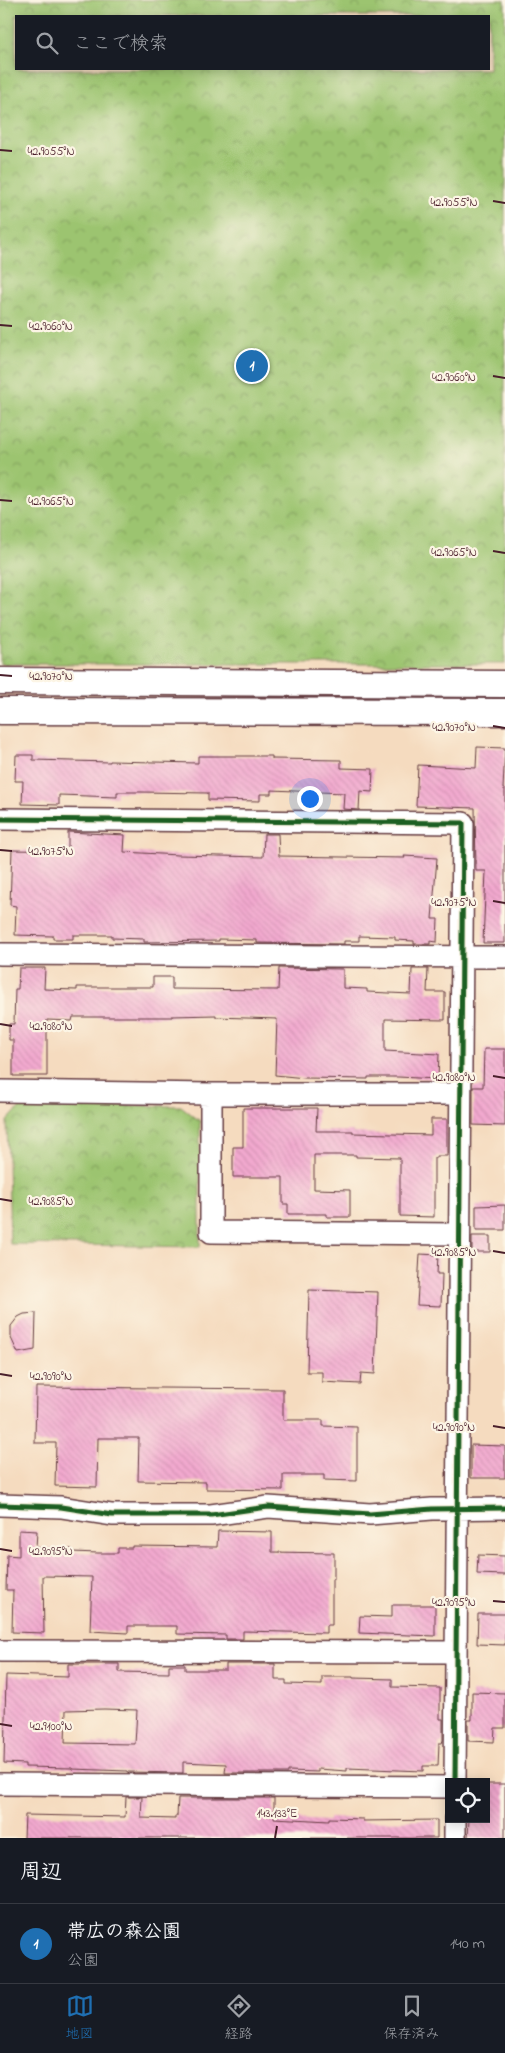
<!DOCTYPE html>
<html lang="ja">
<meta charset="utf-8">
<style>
:root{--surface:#171b24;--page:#242831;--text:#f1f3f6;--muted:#9ea1a6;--line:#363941;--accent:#1f6fb2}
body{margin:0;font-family:"Indie Flower","Klee One",sans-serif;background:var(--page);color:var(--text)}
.controls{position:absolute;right:15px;bottom:15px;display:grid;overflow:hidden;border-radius:0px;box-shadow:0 2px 12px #0003}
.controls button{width:45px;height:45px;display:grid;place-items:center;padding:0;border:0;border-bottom:1px solid var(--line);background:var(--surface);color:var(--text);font:25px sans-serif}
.you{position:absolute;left:309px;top:798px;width:18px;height:18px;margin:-12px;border:4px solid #fff;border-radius:50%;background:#1a73e8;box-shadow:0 0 0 8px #1a73e833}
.badge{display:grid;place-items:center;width:32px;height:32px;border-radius:50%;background:var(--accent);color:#fff;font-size:16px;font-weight:700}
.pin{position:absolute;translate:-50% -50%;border:2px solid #fff;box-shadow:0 1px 5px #0006}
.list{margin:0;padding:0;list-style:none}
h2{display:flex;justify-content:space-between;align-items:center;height:65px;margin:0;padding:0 20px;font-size:21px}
h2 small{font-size:16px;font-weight:400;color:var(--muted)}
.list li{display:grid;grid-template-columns:32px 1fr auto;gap:15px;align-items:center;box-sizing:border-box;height:80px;padding:0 20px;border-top:1px solid var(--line)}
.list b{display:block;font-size:19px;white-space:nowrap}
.list p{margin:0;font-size:16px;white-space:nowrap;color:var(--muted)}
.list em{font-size:16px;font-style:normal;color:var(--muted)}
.icon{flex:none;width:28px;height:28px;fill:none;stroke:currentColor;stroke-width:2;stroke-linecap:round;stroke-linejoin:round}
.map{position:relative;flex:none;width:505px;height:1838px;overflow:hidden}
.search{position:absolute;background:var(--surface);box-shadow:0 2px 12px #0003;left:15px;right:15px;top:15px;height:55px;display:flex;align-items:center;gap:12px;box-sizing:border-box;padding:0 18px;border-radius:0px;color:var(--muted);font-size:19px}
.sheet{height:145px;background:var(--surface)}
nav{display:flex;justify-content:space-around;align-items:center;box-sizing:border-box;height:70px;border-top:1px solid var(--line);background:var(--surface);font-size:14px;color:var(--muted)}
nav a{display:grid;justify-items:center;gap:2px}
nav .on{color:var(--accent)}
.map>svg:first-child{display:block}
</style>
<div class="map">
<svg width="505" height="1838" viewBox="0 0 505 1838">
<defs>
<pattern id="park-crowns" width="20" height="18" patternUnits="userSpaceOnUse" patternTransform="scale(1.25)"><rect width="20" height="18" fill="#9cc470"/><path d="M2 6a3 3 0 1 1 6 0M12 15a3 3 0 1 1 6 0" fill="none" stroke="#819f5c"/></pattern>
<pattern id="building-back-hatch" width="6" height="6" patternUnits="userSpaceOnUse" patternTransform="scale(1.25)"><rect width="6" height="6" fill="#f2a9cf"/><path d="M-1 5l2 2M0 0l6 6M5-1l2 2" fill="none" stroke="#d191b2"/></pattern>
</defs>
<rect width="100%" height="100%" fill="#fcf5e5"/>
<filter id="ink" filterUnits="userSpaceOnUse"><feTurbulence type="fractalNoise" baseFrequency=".02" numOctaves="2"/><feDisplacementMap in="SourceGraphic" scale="10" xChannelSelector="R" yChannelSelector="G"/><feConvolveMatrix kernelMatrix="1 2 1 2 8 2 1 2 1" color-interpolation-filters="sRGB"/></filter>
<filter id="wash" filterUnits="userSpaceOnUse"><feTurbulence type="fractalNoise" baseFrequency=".0096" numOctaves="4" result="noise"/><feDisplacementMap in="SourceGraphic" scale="20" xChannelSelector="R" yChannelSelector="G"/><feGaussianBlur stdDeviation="1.12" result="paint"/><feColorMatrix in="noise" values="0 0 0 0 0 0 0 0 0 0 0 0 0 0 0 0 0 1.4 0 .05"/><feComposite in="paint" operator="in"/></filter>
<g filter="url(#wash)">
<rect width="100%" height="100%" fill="#f5dbbf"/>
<path fill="url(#park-crowns)" stroke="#73724e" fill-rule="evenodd" d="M0,0h505v664h-505zM16,16h473v53h-473z
M22,1105l159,1 19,15v126l-190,-3 -3,-123z"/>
<g id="blocks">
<path fill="url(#building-back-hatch)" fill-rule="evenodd" d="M477,747l28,1 -2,41h2v154h-22l3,-72h-10l-1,-63 -59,-2 2,-41 58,3z
M16,755h17v5l77,2v-1l88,2v-7h74v3l69,1v8l32,1 -1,23 -12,-1 -1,19 -16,-1 1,-16 -73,-3v4h-11v7l-52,-1v-7l-68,-1h-23v5l-58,-2v10l-37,-1 1,-23h-8z
M68,832l57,3 -1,17 54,3 85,2 1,-23h14l1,22 126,2 -1,-2 33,2 -5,61h6l-1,23 -7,-1v3h-16v-3l-19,-1v-3l-36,-1v5h-15v3l-87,-1v-3l-38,-1v2l-75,1v-3l-32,-1v-3h-39v4h-20v-3l-38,-1 1,-29 -6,-1 2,-55 56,1z
M19,968h26l-1,21 33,1v-3h76v-10h19v12l106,1 1,-22 64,1v19l24,1v3l44,2 1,-25h16l-1,23h18v28l-60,-1v32l54,3 -1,25 -40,-2h-30v2l-63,-1 -30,-3 2,-56 -61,-2v-2l-44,1v1h-99l-1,4 -25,-1v56h-34v-36h-4v-16h5l1,-35h3z
M484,1049h21v77l-32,-1v-38h10z
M243,1108h74l-1,23h37v2l78,2v-16h16v37h-10v2h-3v59l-34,-1v-58l-44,-1v-2h-42v34l36,1v27h-23v-3h-39v-10h-5v-27h-50v-30h10z
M505,1205v25h-29v-24z
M472,1236h18v16h-18z
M420,1254l18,1 -1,19h5l-1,32 -24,-1z
M309,1290l69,2 -3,82 -14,-1 -1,11 -38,-2v-10h-15z
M36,1313l-1,37 -17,3 -7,-15v-12l7,-9 6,-3z
M36,1387l247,2v31h40v6l34,1v54l-33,-1v-5h-41v15l-77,-1v-7l-68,-1 1,-43h-41l-1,49 -42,-1 1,-43h-21z
M471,1445l34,1v32h-34z
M19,1530l18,1 -1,17 36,1v3l26,1h20v-5h14v-2l85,1 1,-16 54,1v20l62,1v26h-2v46h-6v8l-83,-2v8h-17v-4l-49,-1v-8h-49v7l-38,-2 2,-54 -49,-1 1,57 -32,-1 1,-42h-7l1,-35 12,1z
M478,1555l27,1v19l-28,-1z
M392,1605h43v31l-76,-3 1,-17 32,1z
M478,1614h27v31l-28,-1z
M68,1664h51v8l50,1v-8h16v5h41v-6h49v16h11v4l36,1v-8h31v1l39,1v8l48,1v31h3v21l-1,3h-3l-1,23h-15v5l-76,-3v3l-29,-2v3l-30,-1v2h-63l1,-9 -43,-2v11l-56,-1v-1l-55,-2v-1l-47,-1v-3l-21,-1 2,-88 62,2zM104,1709l33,1 -2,34 -70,-1 1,-33z
M472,1692l33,1v35h-10l-1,14 -26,-1v-21h4z
M486,1784h19v54h-37l1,-19h17z
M126,1797h16l-1,21 34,1v-3h2l1,-18h96v20l55,3v-3l34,1v2l74,-1v18h-413l1,-23 100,2z"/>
</g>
</g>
<g filter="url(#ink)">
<use href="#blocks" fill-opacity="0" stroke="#643b41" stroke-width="1"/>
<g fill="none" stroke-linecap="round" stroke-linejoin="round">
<defs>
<path id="minor" d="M0,819l463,4 -8,959
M0,954l505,3
M0,1091l211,3h249
M211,1094v138l248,2
M0,1505l61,2 51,8h99l57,-8 102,7 62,-5 73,-1
M0,1651l456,1
M0,1784l449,3
M455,1838v-19"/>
<path id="tertiary" d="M0,681l505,3
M0,711l505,1"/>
</defs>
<use href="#minor" stroke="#643b41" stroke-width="24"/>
<use href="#tertiary" stroke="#643b41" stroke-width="29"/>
<use href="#minor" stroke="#fff" stroke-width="21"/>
<use href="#tertiary" stroke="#fff" stroke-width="26"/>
<defs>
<path id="cycleway" d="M0,819l463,4 -8,959
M0,1505l61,2 51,8h99l57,-8 102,7 62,-5 73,-1"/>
</defs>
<use href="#cycleway" stroke="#fcf5e5" stroke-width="8"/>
<use href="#cycleway" stroke="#1b5e20" stroke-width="5"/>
</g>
</g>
<path fill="none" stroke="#4a1f2b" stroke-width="2" d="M0,150l12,1M493,201l12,2M0,325l12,1M493,376l12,2M0,500l12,1M493,551l12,2M0,675l12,1M493,726l12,2M0,850l12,1M493,901l12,2M0,1024l12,2M493,1076l12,2M0,1199l12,2M493,1251l12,2M0,1374l12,2M493,1426l12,2M0,1549l12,2M493,1601l12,1M0,1724l12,2M275,1838l2,-12"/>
<g font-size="12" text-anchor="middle" fill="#4a1f2b" stroke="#fcf5e5" stroke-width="4.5" stroke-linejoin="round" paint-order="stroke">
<text x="51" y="155">42.9055°N</text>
<text x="454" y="206">42.9055°N</text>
<text x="51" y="330">42.9060°N</text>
<text x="454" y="381">42.9060°N</text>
<text x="51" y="505">42.9065°N</text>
<text x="454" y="556">42.9065°N</text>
<text x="51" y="680">42.9070°N</text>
<text x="454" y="731">42.9070°N</text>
<text x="51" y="855">42.9075°N</text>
<text x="454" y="906">42.9075°N</text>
<text x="51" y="1030">42.9080°N</text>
<text x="454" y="1081">42.9080°N</text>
<text x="51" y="1205">42.9085°N</text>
<text x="454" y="1256">42.9085°N</text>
<text x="51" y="1380">42.9090°N</text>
<text x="454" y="1431">42.9090°N</text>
<text x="51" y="1555">42.9095°N</text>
<text x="454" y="1606">42.9095°N</text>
<text x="51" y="1730">42.9100°N</text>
<text x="277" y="1817">143.133°E</text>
</g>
</svg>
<div class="controls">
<button><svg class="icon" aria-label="locate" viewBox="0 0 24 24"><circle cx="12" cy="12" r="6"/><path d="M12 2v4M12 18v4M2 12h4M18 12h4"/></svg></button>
</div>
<div class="you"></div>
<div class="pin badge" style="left:252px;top:366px">1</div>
<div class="search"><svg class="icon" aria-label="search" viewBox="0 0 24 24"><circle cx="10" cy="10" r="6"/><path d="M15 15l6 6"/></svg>ここで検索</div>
</div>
<section class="sheet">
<h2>周辺<small></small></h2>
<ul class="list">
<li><span class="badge">1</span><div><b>帯広の森公園</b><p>公園</p></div><em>140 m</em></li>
</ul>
</section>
<nav>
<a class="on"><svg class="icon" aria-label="map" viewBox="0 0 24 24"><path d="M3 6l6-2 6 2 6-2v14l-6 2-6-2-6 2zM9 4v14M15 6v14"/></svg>地図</a>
<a><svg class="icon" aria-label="directions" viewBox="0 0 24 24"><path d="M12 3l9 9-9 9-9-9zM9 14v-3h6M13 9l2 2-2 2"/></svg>経路</a>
<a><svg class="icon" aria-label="saved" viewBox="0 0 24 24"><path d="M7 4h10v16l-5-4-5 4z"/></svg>保存済み</a>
</nav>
